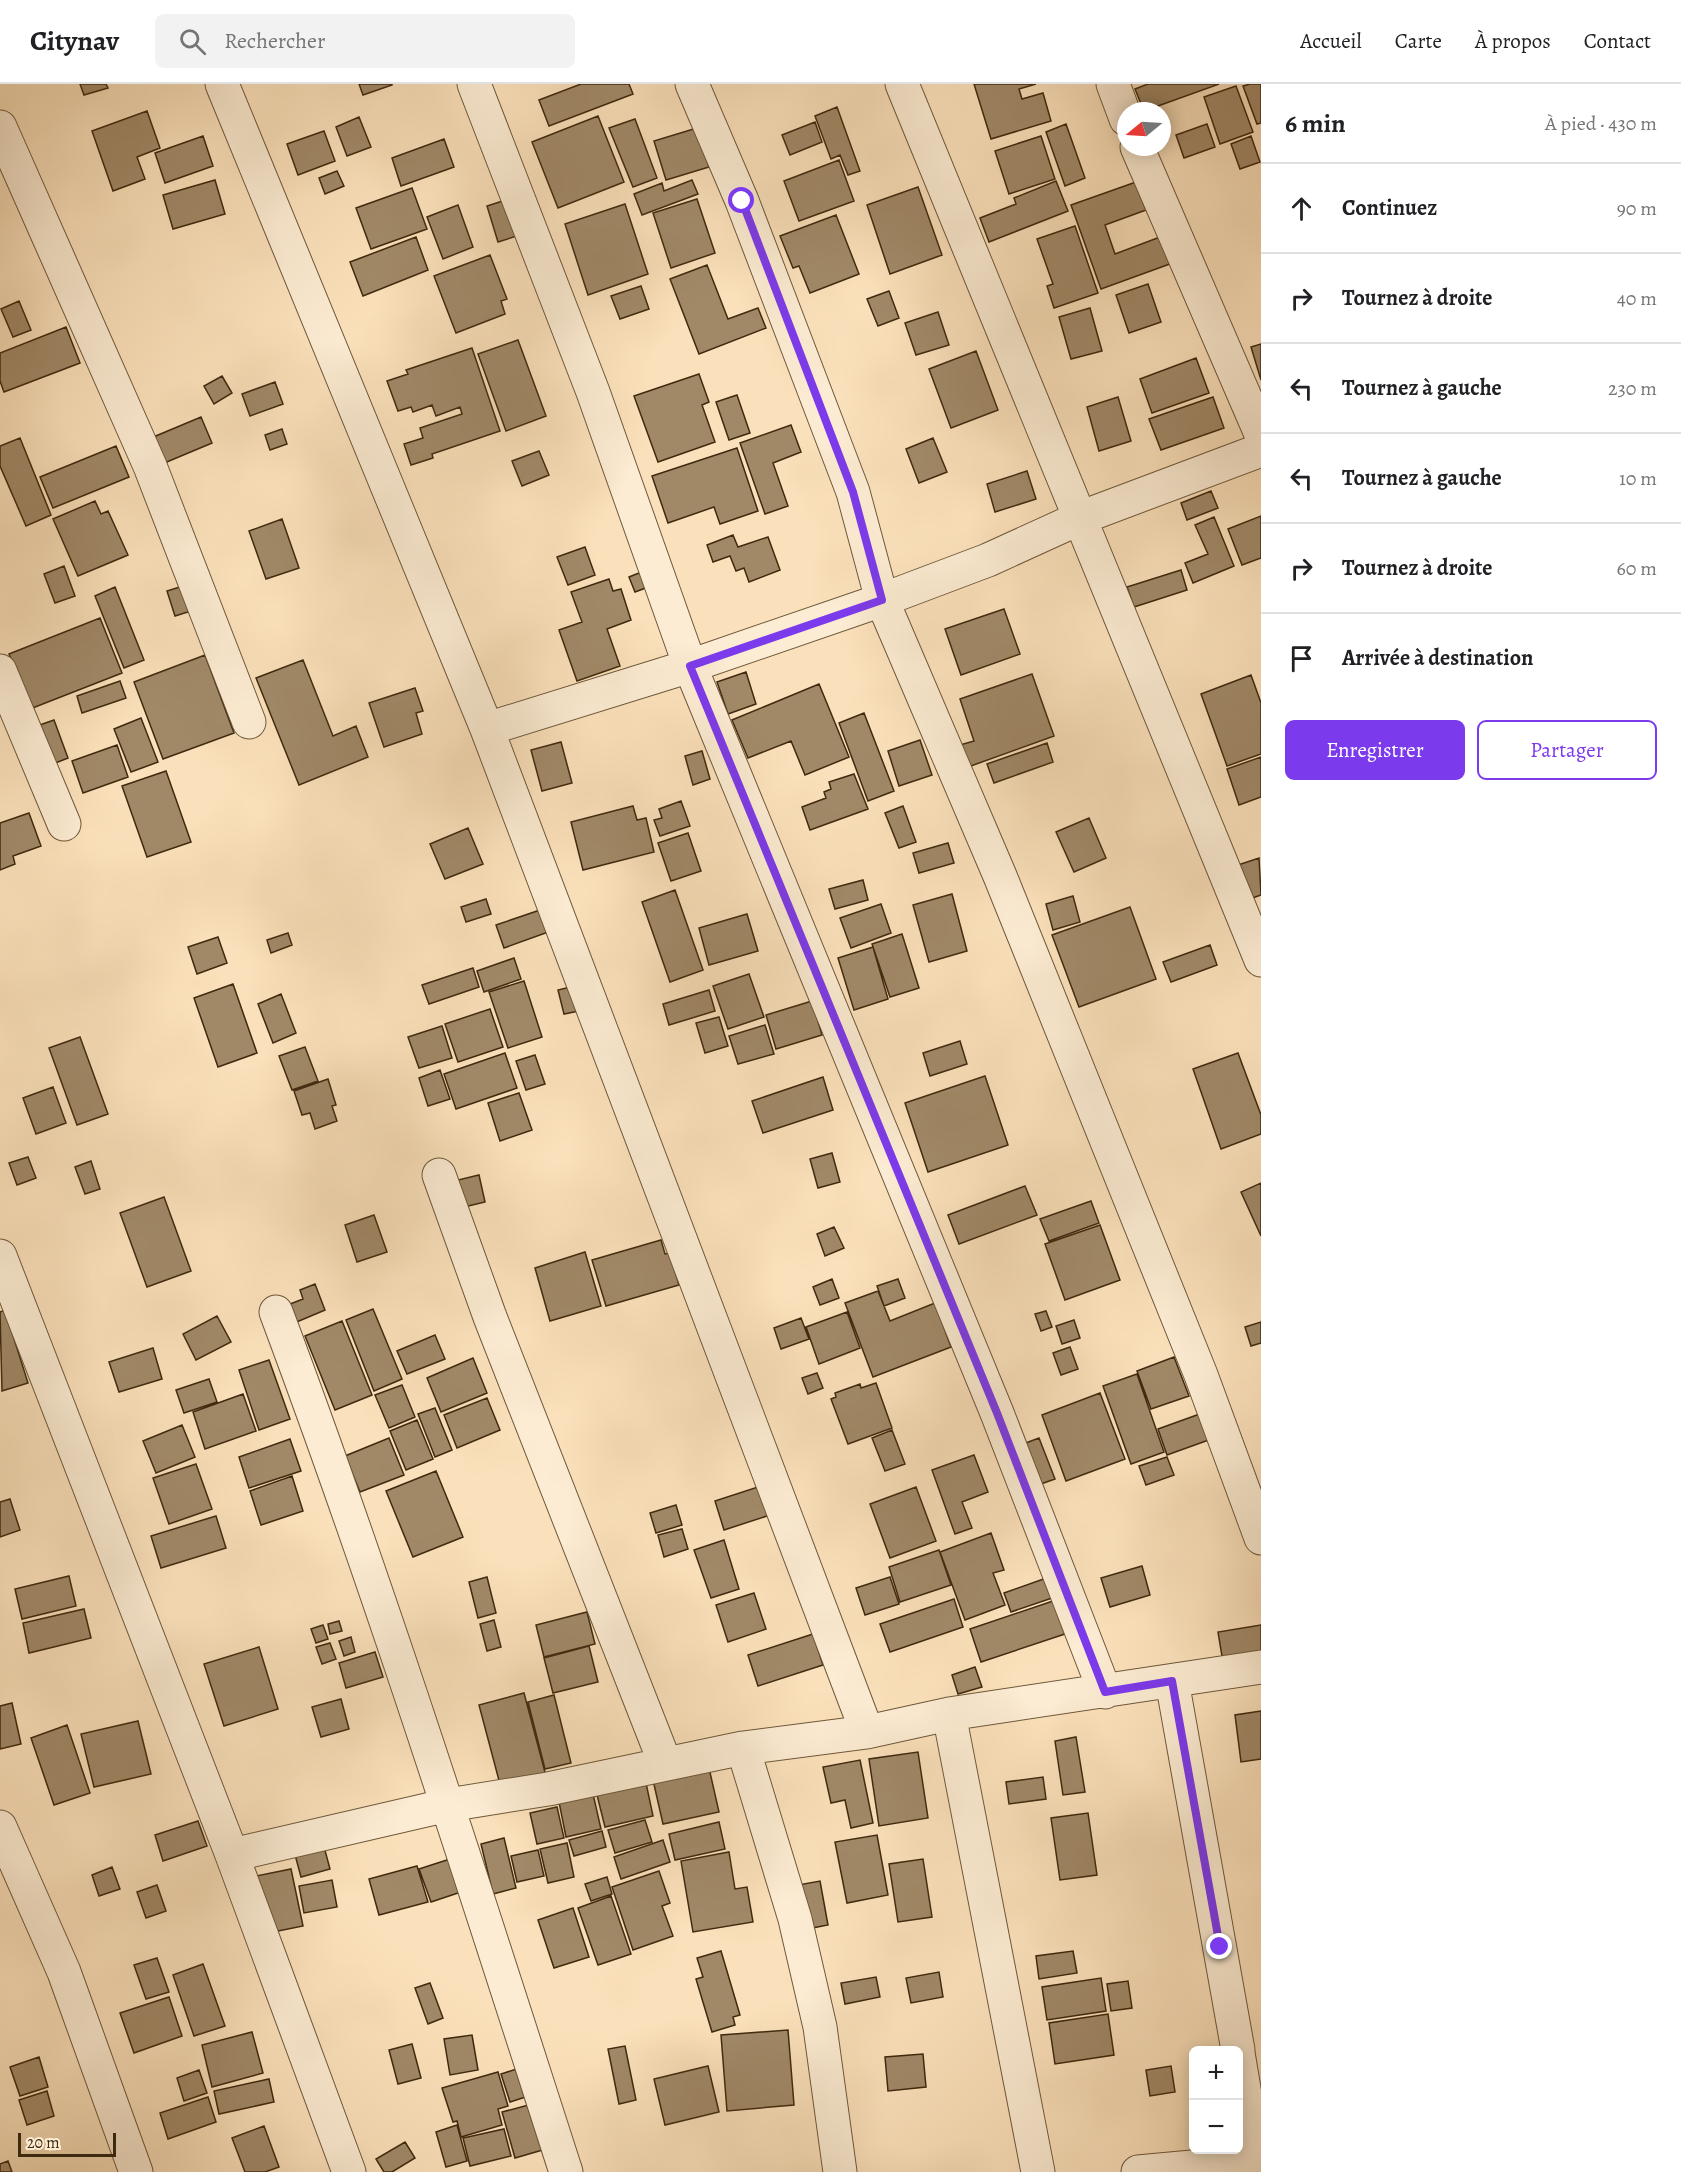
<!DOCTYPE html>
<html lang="fr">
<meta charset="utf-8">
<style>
:root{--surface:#fff;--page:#f2f2f2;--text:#202124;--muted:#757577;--line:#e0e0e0;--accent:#7c3aed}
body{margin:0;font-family:Alegreya,serif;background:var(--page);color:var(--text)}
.controls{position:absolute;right:18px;bottom:18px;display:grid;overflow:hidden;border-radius:9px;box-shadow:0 3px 15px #0003}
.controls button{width:54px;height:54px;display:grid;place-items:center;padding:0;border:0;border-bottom:2px solid var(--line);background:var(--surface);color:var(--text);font:30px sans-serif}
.compass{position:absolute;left:1117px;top:18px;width:54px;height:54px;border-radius:50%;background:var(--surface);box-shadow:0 3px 15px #0003;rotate:252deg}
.scale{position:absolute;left:18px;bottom:15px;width:98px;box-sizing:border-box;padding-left:6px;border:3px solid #3f2a0f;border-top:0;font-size:16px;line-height:21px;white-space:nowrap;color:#3f2a0f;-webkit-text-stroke:4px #fcecd3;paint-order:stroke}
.stop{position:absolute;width:18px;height:18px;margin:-14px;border:4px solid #7c3aed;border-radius:50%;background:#fff}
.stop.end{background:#7c3aed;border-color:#fff;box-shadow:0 2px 6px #0008}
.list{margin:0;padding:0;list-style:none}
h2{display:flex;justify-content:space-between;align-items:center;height:78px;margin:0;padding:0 24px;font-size:26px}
h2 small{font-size:20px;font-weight:400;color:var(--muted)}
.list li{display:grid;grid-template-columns:39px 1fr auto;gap:18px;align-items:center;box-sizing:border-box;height:90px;padding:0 24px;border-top:2px solid var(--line)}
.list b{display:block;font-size:22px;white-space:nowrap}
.list em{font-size:20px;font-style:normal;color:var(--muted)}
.actions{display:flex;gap:12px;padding:18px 24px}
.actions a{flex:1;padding:14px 0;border:2px solid var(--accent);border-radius:9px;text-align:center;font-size:21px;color:var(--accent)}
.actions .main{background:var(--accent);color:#fff}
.icon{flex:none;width:33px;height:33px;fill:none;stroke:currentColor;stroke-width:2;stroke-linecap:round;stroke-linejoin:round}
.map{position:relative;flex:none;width:1261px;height:2088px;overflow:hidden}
header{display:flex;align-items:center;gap:36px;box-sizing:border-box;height:84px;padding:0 30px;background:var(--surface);border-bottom:2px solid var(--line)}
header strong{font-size:28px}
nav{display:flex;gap:33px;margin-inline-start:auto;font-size:21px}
.search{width:420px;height:54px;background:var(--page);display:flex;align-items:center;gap:15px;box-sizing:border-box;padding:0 21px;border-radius:9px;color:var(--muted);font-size:22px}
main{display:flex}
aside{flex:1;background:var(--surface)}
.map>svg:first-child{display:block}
</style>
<header>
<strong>Citynav</strong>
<div class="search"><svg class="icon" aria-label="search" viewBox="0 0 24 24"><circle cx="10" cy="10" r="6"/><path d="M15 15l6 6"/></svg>Rechercher</div>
<nav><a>Accueil</a><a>Carte</a><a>À propos</a><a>Contact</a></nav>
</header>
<main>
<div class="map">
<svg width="1261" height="2088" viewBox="0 0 1261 2088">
<rect width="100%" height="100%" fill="#fbe1bb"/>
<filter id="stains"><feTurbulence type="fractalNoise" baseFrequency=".00333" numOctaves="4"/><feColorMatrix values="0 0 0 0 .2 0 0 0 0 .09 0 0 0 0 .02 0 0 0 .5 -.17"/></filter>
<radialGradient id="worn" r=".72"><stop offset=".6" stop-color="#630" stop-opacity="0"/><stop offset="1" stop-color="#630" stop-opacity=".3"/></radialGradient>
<path fill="#a18968" stroke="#3f2a0f" stroke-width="1.5" d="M80,0h26l2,4 -24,7z
M359,0h33v1l-29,10z
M581,0h48l4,10 -84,32 -10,-26z
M974,0h62l-17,5 3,10 21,-6 8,28 -60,18z
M1219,0l-75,27 -9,-22 13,-5z
M1250,0h11v39l-4,1 -14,-38z
M1236,2l17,46 -33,12 -16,-47z
M837,23l23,64 -12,4 -8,-20 -9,4 -16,-43z
M147,27l13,37 -23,9 8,22 -32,12 -21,-60z
M598,32l26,66 -66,26 -26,-66z
M359,33l12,30 -24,9 -11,-29z
M635,35l22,59 -24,9 -24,-59z
M815,38l7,20 -32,13 -8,-20z
M1066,40l19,54 -20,8 -19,-54z
M1207,40l8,23 -31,11 -8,-23z
M697,44l12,39 -43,13 -12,-39z
M324,47l11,30 -37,14 -11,-31z
M203,52l10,30 -48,17 -10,-30z
M1041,52l14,43 -46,15 -14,-43z
M1251,52l9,26 -20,7 -9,-25z
M444,55l10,28 -53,19 -9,-28z
M839,76l15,41 -55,20 -15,-40z
M337,87l7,15 -19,8 -6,-16z
M215,96l10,34 -52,15 -10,-34z
M692,96l6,14 -56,21 -8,-21 28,-11 2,8z
M1056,97l12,30 -79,31 -9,-24 36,-14 -2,-6z
M1136,98l10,28 -41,15 10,29 53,-20 10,27 -77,28 -30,-84z
M918,103l24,68 -52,19 -23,-69z
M412,104l15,41 -56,20 -15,-41z
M509,115l11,36 -22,7 -11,-36z
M697,115l18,54 -44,15 -18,-55z
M625,120l23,70 -60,21 -23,-71z
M458,121l15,42 -30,12 -16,-42z
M836,131l23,59 -49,19 -11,-27 -6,2 -13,-32z
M1075,142l23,67 -44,15 -7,-22 6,-2 -16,-45z
M416,153l12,33 -65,26 -13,-34z
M490,171l17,44 -6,2 4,13 -49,19 -22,-57z
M707,181l21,54 30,-11 8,20 -67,26 -29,-75z
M1148,200l13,38 -32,11 -13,-38z
M641,202l8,23 -29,10 -9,-23z
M889,207l10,27 -21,8 -11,-27z
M19,217l12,29 -18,7 -12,-28z
M1090,224l12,43 -31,8 -12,-42z
M938,228l11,33 -33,10 -11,-32z
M66,243l14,36 -76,29 -4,-11v-28z
M518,256l28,76 -40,15 -28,-77z
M1261,260v36l-10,-33z
M472,264l28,83 -68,23 1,4 -22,7 -7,-21 19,-6 -3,-10 42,-14 -2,-7 -24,9 -4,-11 -19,7 -2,-5 -13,4 -11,-30 21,-7 -2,-4z
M976,267l22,59 -47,18 -22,-59z
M1196,274l13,35 -57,20 -12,-34z
M699,290l10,28 -7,3 13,37 -57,20 -24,-66z
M222,292l10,17 -18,11 -10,-18z
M275,298l8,22 -33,12 -8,-22z
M737,311l13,38 -21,7 -13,-38z
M1118,313l13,44 -32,10 -12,-44z
M1213,313l11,31 -63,22 -12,-31z
M201,333l11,26 -50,21 -11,-26z
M791,341l10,27 -28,11 15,43 -23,8 -25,-71z
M282,345l5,15 -17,6 -5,-15z
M20,354l31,77 -25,11 -26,-60v-20z
M933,354l14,34 -28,11 -13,-34z
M116,362l13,31 -76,31 -13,-31z
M737,364l21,63 -38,13 -6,-17 -46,16 -16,-47z
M539,367l10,24 -27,11 -10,-25z
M1027,387l9,28 -41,13 -8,-28z
M1211,407l7,17 -31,12 -6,-17z
M95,417l6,13 7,-3 20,44 -50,21 -25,-57z
M1261,432v42l-19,7 -14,-36z
M1214,433l20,49 -41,17 -8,-20 23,-9 -13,-29z
M282,435l17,49 -33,11 -17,-48z
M733,451l5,12 30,-10 12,33 -31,12 -5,-14 -8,3 -6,-15 -17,6 -6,-17z
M585,463l10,28 -27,10 -11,-28z
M64,482l11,30 -20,7 -11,-29z
M1181,486l6,20 -53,17 -7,-20z
M644,487l7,15 -16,6 -6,-15z
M609,495l4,12 8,-2 10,31 -24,9 13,37 -43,15 -18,-51 23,-8 -11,-30z
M183,502l8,25 -16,5 -8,-25z
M115,503l29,73 -20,8 -29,-72z
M1004,525l16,45 -59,21 -16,-46z
M100,534l22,55 -92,36 -21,-55z
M205,571l29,78 -71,26 -29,-77z
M303,576l30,76 23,-10 12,31 -69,28 -43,-107z
M746,588l10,32 -28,10 -11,-32z
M1032,590l22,62 -86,31 -8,-22 14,-4 -14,-42z
M1251,591l10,28v51l-34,12 -26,-72z
M120,597l6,17 -44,15 -5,-17z
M819,600l30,73 -44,18 -14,-34 -43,17 -16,-38z
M415,604l8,23 -7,2 6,21 -38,13 -15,-44z
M864,629l30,78 -26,10 -29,-78z
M141,634l17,44 -27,10 -17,-43z
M54,636l14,38 -20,8 -14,-39z
M920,656l12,35 -33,11 -11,-35z
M561,658l11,41 -30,8 -11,-41z
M1047,659l6,19 -59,21 -7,-19z
M117,661l11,32 -45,16 -11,-32z
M702,667l8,28 -17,6 -8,-29z
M1261,673v40l-22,8 -12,-36z
M166,687l25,71 -44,15 -25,-71z
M854,690l14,35 -58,21 -8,-23 24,-9 -2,-6 7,-3 -2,-7z
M681,717l9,25 -30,10 -6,-16 8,-2 -3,-9z
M633,722l4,14 9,-2 8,34 -71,18 -12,-48z
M903,722l13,36 -17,6 -14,-35z
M29,729l12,33 -28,10 2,8 -15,6v-47z
M1089,734l17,40 -32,14 -18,-40z
M468,744l15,36 -38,15 -15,-35z
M688,749l13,38 -30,10 -13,-38z
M948,759l6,20 -35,10 -6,-20z
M1259,774l2,37 -11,4 -12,-34z
M863,796l5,20 -33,9 -6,-20z
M675,806l28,80 -33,12 -28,-80z
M952,810l15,57 -38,11 -16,-57z
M1073,812l7,26 -27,8 -7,-26z
M486,815l5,15 -25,8 -5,-15z
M881,820l10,29 -40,15 -11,-30z
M1130,823l26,72 -77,28 -27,-72z
M543,825l8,22 -47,17 -8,-23z
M747,830l11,37 -49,14 -10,-37z
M288,849l4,12 -21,8 -4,-13z
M902,850l17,54 -29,9 -18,-53z
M218,853l9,26 -30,11 -9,-27z
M1210,861l7,20 -46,17 -8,-20z
M873,863l15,52 -34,11 -16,-52z
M514,874l7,21 -37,13 -7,-21z
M473,884l6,19 -50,17 -7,-19z
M749,890l15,43 -36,12 -15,-43z
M524,897l18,56 -34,11 -19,-56z
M233,900l24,69 -39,14 -24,-69z
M579,901l5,25 -20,4 -6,-24z
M709,906l6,21 -46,14 -6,-21z
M281,910l15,39 -23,10 -15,-39z
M812,917l10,34 -46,14 -10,-34z
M490,925l13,38 -45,15 -13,-38z
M719,933l9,29 -23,7 -9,-30z
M765,941l9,29 -36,10 -9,-28z
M442,942l10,32 -33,10 -11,-31z
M80,953l28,77 -31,11 -28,-77z
M960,957l7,23 -37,12 -7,-23z
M305,963l13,34 -26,9 -13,-34z
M505,969l12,35 -61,21 -12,-35z
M1238,969l23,62v19l-40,15 -28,-80z
M535,971l10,29 -19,6 -10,-29z
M440,986l10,29 -22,7 -9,-28z
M985,992l23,69 -80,27 -23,-69z
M823,993l10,33 -70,23 -11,-32z
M328,995l8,26 -4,1 5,15 -22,8 -5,-16 -8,2 -8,-24z
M53,1003l13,36 -30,11 -13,-36z
M519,1009l13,37 -32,11 -12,-38z
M832,1069l8,29 -22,6 -8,-29z
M28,1073l8,21 -19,7 -8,-22z
M91,1077l9,28 -15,5 -10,-27z
M479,1091l6,27 -21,5 -6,-27z
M1261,1099v53l-20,-44z
M1025,1102l12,29 -78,29 -11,-29z
M164,1113l27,74 -44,16 -27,-74z
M1091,1117l8,22 -50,18 -9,-22z
M374,1131l13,37 -30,10 -12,-37z
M1100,1141l20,55 -55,20 -20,-56z
M834,1143l10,21 -19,8 -8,-22z
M661,1156l4,14 5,-1 9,32 -73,21 -14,-46z
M585,1168l16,54 -51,15 -15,-53z
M832,1195l7,19 -19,7 -7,-18z
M898,1195l7,19 -21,8 -7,-20z
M315,1200l10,26 -33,14 -7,-18 18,-7 -3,-9z
M878,1207l12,30 45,-18 16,44 -78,30 -28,-74z
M373,1225l29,70 -28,12 -28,-71z
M5,1226l23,73 -26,8 -2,-79z
M1046,1227l6,16 -11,4 -6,-17z
M847,1228l13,36 -41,16 -13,-37z
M217,1232l14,26 -35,18 -13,-26z
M801,1234l8,21 -28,10 -7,-21z
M1074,1236l6,18 -18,6 -6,-18z
M342,1237l30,74 -37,15 -30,-74z
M1261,1238v21l-10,3 -6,-19z
M435,1251l10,24 -38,15 -10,-23z
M1070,1263l8,22 -17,6 -8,-22z
M153,1264l9,31 -43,13 -10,-30z
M1174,1273l15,39 -38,13 -14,-38z
M473,1274l14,35 -46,19 -14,-34z
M269,1276l21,59 -31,11 -20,-60z
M817,1289l6,15 -15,6 -6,-16z
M1137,1290l27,78 -33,12 -28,-78z
M209,1295l8,23 -33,11 -8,-23z
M876,1299l16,45 -44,16 -17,-45 5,-2 -1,-4 25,-9 1,4z
M402,1301l13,32 -26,11 -14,-33z
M1100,1309l25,66 -59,22 -24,-66z
M243,1310l13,37 -51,18 -12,-37z
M487,1314l13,32 -43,18 -13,-33z
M435,1324l17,42 -17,7 -17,-43z
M1208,1327l9,26 -50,18 -9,-26z
M417,1336l16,39 -27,11 -16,-39z
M182,1341l13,32 -39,16 -13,-32z
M892,1346l13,34 -20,7 -13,-33z
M389,1354l15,37 -44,17 -15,-36z
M1039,1354l16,41 -17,6 -15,-41z
M290,1355l11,32 -52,17 -10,-31z
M974,1371l14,37 -26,10 10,26 -17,6 -23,-64z
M1167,1373l7,18 -28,10 -7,-19z
M196,1380l16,45 -43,15 -16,-46z
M436,1387l27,66 -50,20 -27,-66z
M292,1392l11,35 -42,14 -11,-34z
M764,1401l9,29 -49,16 -9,-29z
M916,1403l20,54 -46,17 -20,-54z
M10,1415l10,31 -20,7v-35z
M676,1421l6,20 -26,8 -6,-20z
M216,1432l10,32 -65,20 -10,-32z
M682,1445l6,20 -24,8 -6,-22z
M991,1449l13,37 -11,3 12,32 -40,15 -25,-68z
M724,1456l15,49 -28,9 -17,-48z
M939,1466l12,35 -51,17 -11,-35z
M1142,1482l8,29 -40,12 -9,-29z
M69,1492l7,30 -54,13 -7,-30z
M1052,1492l6,20 -47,16 -7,-19z
M487,1493l9,36 -18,5 -9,-36z
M890,1493l9,27 -34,11 -9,-27z
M754,1509l12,36 -38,13 -12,-37z
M954,1515l9,28 -73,25 -10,-28z
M1053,1517l12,33 -84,28 -11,-33z
M84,1525l7,29 -62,15 -6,-30z
M587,1528l8,32 -51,13 -8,-32z
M494,1536l7,27 -14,4 -7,-27z
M339,1537l3,10 -12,3 -2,-10z
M323,1541l5,14 -12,4 -5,-14z
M1261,1541v31l-38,6 -5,-30z
M813,1550l10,31 -65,21 -10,-31z
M351,1553l4,15 -11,4 -5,-15z
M330,1559l6,16 -14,5 -6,-17z
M589,1562l9,36 -45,11 -9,-35z
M259,1563l19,62 -54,17 -20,-62z
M375,1568l8,25 -37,11 -7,-25z
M975,1583l7,20 -24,7 -6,-19z
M524,1609l22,83 -45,12 -22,-83z
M554,1611l17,68 -26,6 -17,-67z
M341,1615l8,30 -28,8 -9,-30z
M12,1619l9,41 -21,5v-43z
M1261,1627v48l-20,3 -6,-47z
M138,1637l13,53 -57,13 -13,-53z
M67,1641l23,68 -36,12 -23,-67z
M1076,1653l9,55 -22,3 -8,-54z
M918,1668l10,66 -49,8 -10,-67z
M860,1676l13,63 -22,5 -6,-28 -14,3 -8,-36z
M709,1684l10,44 -56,12 -10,-44z
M1043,1693l3,22 -37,5 -3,-22z
M646,1699l7,33 -48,11 -8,-32z
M593,1710l8,35 -35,8 -7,-35z
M557,1723l7,31 -27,6 -7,-31z
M1088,1729l9,62 -37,5 -9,-62z
M645,1736l7,22 -37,11 -7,-23z
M198,1737l9,25 -44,15 -8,-26z
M719,1738l6,27 -50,11 -6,-26z
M602,1747l4,16 -32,9 -5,-16z
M877,1751l11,60 -41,8 -12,-61z
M504,1754l12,50 -23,6 -12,-50z
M663,1756l7,22 -49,17 -7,-22z
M323,1759l7,26 -29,8 -7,-26z
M567,1759l7,34 -26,6 -8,-34z
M538,1766l6,26 -27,6 -6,-26z
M729,1768l6,37 12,-2 6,35 -60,10 -12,-71z
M450,1775l11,33 -30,10 -12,-33z
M923,1775l9,58 -34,5 -9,-58z
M417,1782l11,36 -49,13 -10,-36z
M112,1783l8,22 -21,7 -7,-21z
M291,1785l12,57 -40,8 -12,-57z
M659,1787l11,32 -8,3 11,30 -40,14 -21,-63z
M607,1793l5,17 -21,7 -6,-17z
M332,1796l5,27 -33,6 -5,-27z
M820,1797l8,44 -21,4 -9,-44z
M157,1801l9,26 -20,7 -9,-26z
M611,1812l20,58 -33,11 -20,-57z
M573,1824l16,49 -35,11 -16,-48z
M721,1867l19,64 -7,2 2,8 -23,7 -16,-53 7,-2 -6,-19z
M1073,1867l4,22 -38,6 -3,-23z
M157,1874l12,34 -23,7 -12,-34z
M203,1880l22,62 -31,10 -21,-61z
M939,1888l4,25 -32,6 -5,-25z
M876,1893l4,20 -35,7 -4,-21z
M1101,1894l5,33 -59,9 -5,-33z
M1128,1897l4,27 -21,3 -4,-27z
M430,1899l13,35 -15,6 -13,-36z
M169,1913l13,39 -48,17 -14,-40z
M1108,1930l6,41 -59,9 -6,-41z
M788,1946l6,75 -67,6 -6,-76z
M252,1948l11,41 -51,14 -10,-42z
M472,1951l6,35 -28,5 -6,-36z
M412,1960l9,34 -23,6 -9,-34z
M625,1962l11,54 -17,4 -11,-55z
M923,1970l3,33 -38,4 -3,-34z
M39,1973l9,30 -28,9 -10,-29z
M529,1981l9,28 -28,9 -9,-28z
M708,1982l11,46 -54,13 -11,-46z
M1171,1982l4,26 -25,4 -4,-26z
M199,1986l8,23 -23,8 -7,-23z
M498,1988l10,34 -10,3 4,16 -41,12 -4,-16 -4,1 -11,-34z
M269,1995l5,23 -55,12 -5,-23z
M47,2007l7,25 -27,9 -8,-25z
M208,2013l8,25 -48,17 -8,-26z
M540,2018l13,45 -38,11 -13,-46z
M457,2041l10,36 -21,6 -10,-35z
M264,2042l15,41 -14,5h-20l-13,-34z
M504,2045l7,27 -41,10 -7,-28z
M405,2058l10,16 -23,14h-8l-8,-13z
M8,2077l4,11h-12v-8z"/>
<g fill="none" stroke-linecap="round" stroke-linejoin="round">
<defs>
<path id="street" d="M222,0l265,645 380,1003
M474,0l119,308 97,274 307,747 108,279
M692,0l50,117 111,291 29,108 118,276 201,499 60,163
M902,0l359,876
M1113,0l13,35
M0,43l150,339 99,256
M1137,63l124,287
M0,587l64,153
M487,645l203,-63 192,-66 106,-40 92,-42 181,-68
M439,1091l51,142 175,446
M0,1172l232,599 117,317
M276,1228c106,283 197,572 290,860
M1172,1597l66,369
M949,1630l89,458
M743,1664l52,171 25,108 20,145
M0,1743l64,145 72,200
M232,1771l216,-50 100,-16 195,-41 124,-16 82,-18 312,-47
M1238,1969l20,119
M1138,2088l119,-11"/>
</defs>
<use href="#street" stroke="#6e583a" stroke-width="35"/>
<use href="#street" stroke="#fcecd3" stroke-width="33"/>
</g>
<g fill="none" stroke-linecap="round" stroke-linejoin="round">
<path stroke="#7c3aed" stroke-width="8" d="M742,117l111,291 29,108 -192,66 307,747 108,279 67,-11 48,266"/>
</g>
<rect width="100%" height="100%" filter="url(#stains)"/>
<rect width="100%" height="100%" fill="url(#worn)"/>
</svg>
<div class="controls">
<button>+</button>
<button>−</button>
</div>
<svg class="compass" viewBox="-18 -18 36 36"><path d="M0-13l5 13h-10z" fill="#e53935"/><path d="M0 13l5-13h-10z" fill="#757577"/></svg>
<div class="scale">20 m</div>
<div class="stop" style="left:742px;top:117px"></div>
<div class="stop end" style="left:1220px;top:1863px"></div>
</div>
<aside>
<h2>6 min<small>À pied · 430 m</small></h2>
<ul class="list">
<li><svg class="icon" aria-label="ahead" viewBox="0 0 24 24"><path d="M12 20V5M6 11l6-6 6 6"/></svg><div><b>Continuez</b></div><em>90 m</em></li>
<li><svg class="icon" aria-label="right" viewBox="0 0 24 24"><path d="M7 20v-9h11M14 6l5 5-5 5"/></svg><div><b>Tournez à droite</b></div><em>40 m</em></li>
<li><svg class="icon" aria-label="left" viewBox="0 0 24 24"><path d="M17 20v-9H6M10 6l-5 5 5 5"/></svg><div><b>Tournez à gauche</b></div><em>230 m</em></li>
<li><svg class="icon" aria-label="left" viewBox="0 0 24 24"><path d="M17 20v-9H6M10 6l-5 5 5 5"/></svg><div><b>Tournez à gauche</b></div><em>10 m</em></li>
<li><svg class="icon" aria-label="right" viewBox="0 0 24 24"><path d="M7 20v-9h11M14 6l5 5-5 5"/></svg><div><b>Tournez à droite</b></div><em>60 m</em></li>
<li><svg class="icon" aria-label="arrive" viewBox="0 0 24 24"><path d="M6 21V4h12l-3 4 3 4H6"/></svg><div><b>Arrivée à destination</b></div></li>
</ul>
<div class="actions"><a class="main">Enregistrer</a><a>Partager</a></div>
</aside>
</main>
